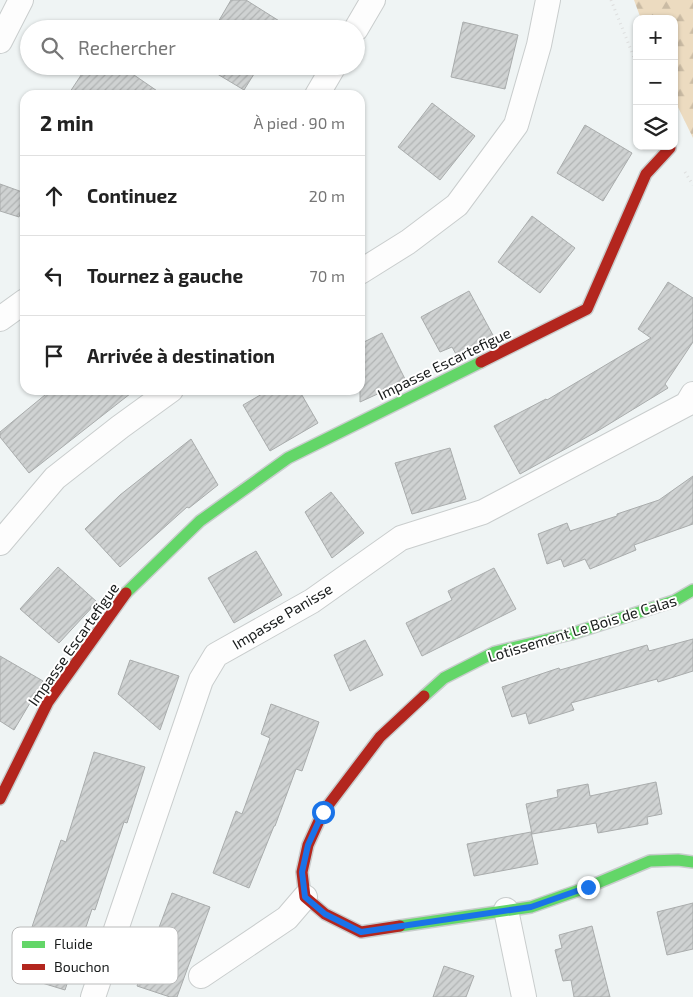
<!DOCTYPE html>
<html lang="fr">
<meta charset="utf-8">
<style>
:root{--surface:#fff;--page:#f2f2f2;--text:#222;--muted:#767676;--line:#e0e0e0}
body{margin:0;font-family:"Exo 2",sans-serif;background:var(--page);color:var(--text)}
.controls{position:absolute;right:15px;top:15px;display:grid;overflow:hidden;border-radius:10px;box-shadow:0 1px 4px #0004}
.controls button{width:45px;height:45px;display:grid;place-items:center;padding:0;border:0;border-bottom:1px solid var(--line);background:var(--surface);color:var(--text);font:25px sans-serif}
.stop{position:absolute;width:15px;height:15px;margin:-11px;border:4px solid #1a73e8;border-radius:50%;background:#fff}
.stop.end{background:#1a73e8;border-color:#fff;box-shadow:0 1px 5px #0008}
.list{margin:0;padding:0;list-style:none}
h2{display:flex;justify-content:space-between;align-items:center;height:65px;margin:0;padding:0 20px;font-size:21px}
h2 small{font-size:16px;font-weight:400;color:var(--muted)}
.list li{display:grid;grid-template-columns:32px 1fr auto;gap:15px;align-items:center;box-sizing:border-box;height:80px;padding:0 20px;border-top:1px solid var(--line)}
.list b{display:block;font-size:19px;white-space:nowrap}
.list em{font-size:16px;font-style:normal;color:var(--muted)}
.icon{flex:none;width:28px;height:28px;fill:none;stroke:currentColor;stroke-width:2;stroke-linecap:round;stroke-linejoin:round}
.map{position:relative;flex:none;width:693px;height:997px;overflow:hidden}
.search{position:absolute;background:var(--surface);box-shadow:0 1px 4px #0004;left:20px;top:20px;width:345px;height:55px;display:flex;align-items:center;gap:12px;box-sizing:border-box;padding:0 18px;border-radius:28px;color:var(--muted);font-size:19px}
.panel{position:absolute;background:var(--surface);box-shadow:0 1px 4px #0004;left:20px;top:90px;width:345px;height:305px;border-radius:15px}
.map>svg:first-child{display:block}
</style>
<div class="map">
<svg width="693" height="997" viewBox="0 0 693 997">
<defs>
<pattern id="forest-firs" width="22" height="20" patternUnits="userSpaceOnUse" patternTransform="scale(1.25)"><rect width="22" height="20" fill="#ecdbc0"/><path d="M5 1l3.5 6h-7zM16 11l3.5 6h-7z" fill="#cabba4"/></pattern>
<pattern id="building-hatch" width="6" height="6" patternUnits="userSpaceOnUse" patternTransform="scale(1.25)"><rect width="6" height="6" fill="#cfd2d2"/><path d="M-1 1l2-2M0 6l6-6M5 7l2-2" fill="none" stroke="#b1b4b4"/></pattern>
</defs>
<rect width="100%" height="100%" fill="#eff4f4"/>
<path fill="url(#forest-firs)" d="M634,0h59v138l-19,-39v-80h-33z"/>
<path fill="url(#building-hatch)" stroke="#a9acac" d="M231,0h15l38,24 -3,5h-67z
M463,22l55,13 -13,54 -54,-12z
M87,66h34l42,29h-95z
M209,66h50l-15,24 -30,-18 1,-2z
M432,103l43,33 -35,44 -42,-33z
M585,125l47,28 -29,48 -46,-28z
M0,184l25,9v7l-6,17 -19,-6z
M532,216l43,32 -35,45 -42,-31z
M668,282l25,16v44l-28,42 3,4 -72,44 -76,42 -26,-48 52,-27 1,1 104,-62 -13,-9z
M469,291l25,46 -37,19 -5,-9 -12,5 -19,-35z
M382,333l24,48 -46,21v-58z
M51,390h84l-106,83 -29,-36v-5z
M269,390h30l19,33 -48,28 -27,-46z
M191,439l27,46 -29,23 -2,-1 -67,60 -35,-38 35,-34z
M450,448l16,51 -54,15 -17,-51z
M693,476v48l-59,21 2,5 -46,19 -5,-10 -21,8 -3,-8 -14,5 -9,-30 29,-11 3,8 47,-15v-2l42,-14z
M331,492l33,41 -32,25 -27,-46z
M256,551l26,44 -48,28 -26,-45z
M58,567l39,35 -38,41 -39,-34z
M494,568l22,41 -94,47 -16,-33 46,-23 -4,-9z
M693,639v32l-35,11 -1,-3 -86,24 3,7 -45,14 -3,-11 -14,4 -10,-30 57,-19 1,2 87,-25 2,6z
M365,640l18,35 -33,16 -16,-36z
M0,656l43,25 -29,49 -14,-9z
M130,660l49,16 -19,54 -42,-36z
M271,704l48,18 -17,49 -6,-2 -21,57h-1l-25,62 -36,-15 23,-62 6,3 28,-76 -9,-4z
M94,752l51,15 -18,56 -3,-1 -29,88 -3,-1 -27,81 -49,-15 45,-135 5,2z
M656,782l6,32 -15,3 1,7 -50,9 -2,-10 -64,11 -6,-30 32,-7 -1,-7 31,-6 2,12z
M531,832l7,32 -64,12 -7,-32z
M172,893l38,14 -33,90h-7l-33,-11z
M693,903v46l-26,6 -10,-43z
M592,926l7,28 11,43h-36l-3,-17 -8,1 -8,-31 7,-2 -3,-13z
M444,966l30,10 -8,21h-33z"/>
<g fill="none" stroke-linecap="round" stroke-linejoin="round">
<defs>
<path id="street" d="M356,29l17,-29
M0,41l21,-41
M317,95l17,-29
M360,272l48,-30 49,-37 59,-80 23,-80 9,-45
M0,319l25,-18
M0,543l55,-65 65,-51 51,-37
M506,910l18,87
M201,976l86,-58 18,-21
M93,997l108,-317 15,-25 96,-54 89,-63 82,-26 204,-108 6,-10"/>
<path id="fast" d="M126,593l74,-72 88,-63 193,-96
M424,696l20,-18 51,-26 76,-18 103,-33 19,-11
M400,926l131,-19 57,-20 62,-26 28,-1 15,2"/>
<path id="jam" d="M481,362l106,-53 59,-135 24,-26
M0,799l48,-97 78,-109
M400,926l-39,6 -36,-18 -20,-17 -3,-25 6,-27 15,-33 57,-75 44,-41"/>
</defs>
<use href="#street" stroke="#c9cdcd" stroke-width="26"/>
<use href="#fast" stroke="#c9cdcd" stroke-width="14"/>
<use href="#jam" stroke="#c9cdcd" stroke-width="14"/>
<path stroke="#dddede" stroke-width="3" stroke-dasharray="1 4" stroke-linecap="butt" d="M611,0l26,65
M685,172l8,13"/>
<use href="#street" stroke="#fdfdfd" stroke-width="24"/>
<use href="#fast" stroke="#63d668" stroke-width="11"/>
<use href="#jam" stroke="#b3261e" stroke-width="11"/>
</g>
<g fill="none" stroke-linecap="round" stroke-linejoin="round">
<path stroke="#1a73e8" stroke-width="6" d="M323,812l-15,33 -6,27 3,25 20,17 36,18 170,-25 57,-20"/>
</g>
<g text-anchor="middle" dominant-baseline="central" stroke-width="4" stroke-linejoin="round" paint-order="stroke">
<g font-size="15" fill="#181b1b" stroke="#fff">
<text transform="translate(444 363) rotate(-26)">Impasse Escartefigue</text>
<text transform="translate(282 616) rotate(-31)">Impasse Panisse</text>
<text transform="translate(582 628) rotate(-17)">Lotissement Le Bois de Calas</text>
<text transform="translate(73 644) rotate(-55)">Impasse Escartefigue</text>
</g>
</g>
<rect x="12" y="927" width="166" height="57" rx="8" fill="#fff" stroke="#babbbb" stroke-width="1"/>
<rect x="22" y="941" width="23" height="7" fill="#63d668"/>
<rect x="22" y="964" width="23" height="6" fill="#b3261e"/>
<g font-size="14" fill="#181b1b">
<text x="54" y="949">Fluide</text>
<text x="54" y="972">Bouchon</text>
</g>
</svg>
<div class="controls">
<button>+</button>
<button>−</button>
<button><svg class="icon" aria-label="layers" viewBox="0 0 24 24"><path d="M12 4l9 5-9 5-9-5zM3 14l9 5 9-5"/></svg></button>
</div>
<div class="stop" style="left:323px;top:812px"></div>
<div class="stop end" style="left:588px;top:887px"></div>
<div class="search"><svg class="icon" aria-label="search" viewBox="0 0 24 24"><circle cx="10" cy="10" r="6"/><path d="M15 15l6 6"/></svg>Rechercher</div>
<section class="panel">
<h2>2 min<small>À pied · 90 m</small></h2>
<ul class="list">
<li><svg class="icon" aria-label="ahead" viewBox="0 0 24 24"><path d="M12 20V5M6 11l6-6 6 6"/></svg><div><b>Continuez</b></div><em>20 m</em></li>
<li><svg class="icon" aria-label="left" viewBox="0 0 24 24"><path d="M17 20v-9H6M10 6l-5 5 5 5"/></svg><div><b>Tournez à gauche</b></div><em>70 m</em></li>
<li><svg class="icon" aria-label="arrive" viewBox="0 0 24 24"><path d="M6 21V4h12l-3 4 3 4H6"/></svg><div><b>Arrivée à destination</b></div></li>
</ul>
</section>
</div>
